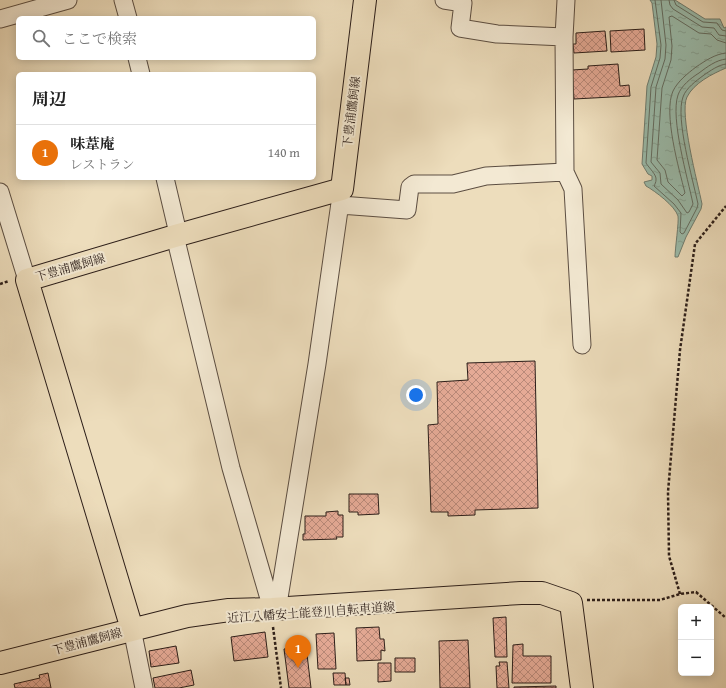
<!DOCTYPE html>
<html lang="ja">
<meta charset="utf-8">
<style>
:root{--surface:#fff;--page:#f2f2f2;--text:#222;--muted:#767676;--line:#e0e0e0;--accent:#db2777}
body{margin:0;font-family:"Gentium Book Plus","Noto Serif JP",serif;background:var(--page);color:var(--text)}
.controls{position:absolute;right:12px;bottom:12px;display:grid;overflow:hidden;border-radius:6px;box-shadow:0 2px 10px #0003}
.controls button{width:36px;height:36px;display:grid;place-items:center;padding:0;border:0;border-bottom:1px solid var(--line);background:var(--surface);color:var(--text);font:20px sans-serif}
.you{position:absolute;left:416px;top:395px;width:14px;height:14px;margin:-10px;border:3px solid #fff;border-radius:50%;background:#1a73e8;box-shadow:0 0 0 6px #1a73e833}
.badge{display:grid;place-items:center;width:26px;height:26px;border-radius:50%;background:var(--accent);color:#fff;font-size:13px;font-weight:700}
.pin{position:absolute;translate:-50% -33px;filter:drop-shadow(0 1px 2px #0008)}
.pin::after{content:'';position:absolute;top:21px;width:14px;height:12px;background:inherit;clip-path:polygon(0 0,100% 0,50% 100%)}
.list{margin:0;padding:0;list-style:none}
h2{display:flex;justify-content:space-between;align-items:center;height:52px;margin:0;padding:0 16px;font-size:17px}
h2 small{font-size:13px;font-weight:400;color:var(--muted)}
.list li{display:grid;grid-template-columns:26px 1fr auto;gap:12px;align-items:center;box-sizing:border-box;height:56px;padding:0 16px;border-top:1px solid var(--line)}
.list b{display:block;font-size:15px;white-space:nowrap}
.list p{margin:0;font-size:13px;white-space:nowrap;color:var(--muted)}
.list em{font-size:13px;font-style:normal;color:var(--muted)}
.icon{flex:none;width:22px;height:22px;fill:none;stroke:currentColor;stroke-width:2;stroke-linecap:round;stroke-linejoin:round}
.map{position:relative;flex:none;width:726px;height:688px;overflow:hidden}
.search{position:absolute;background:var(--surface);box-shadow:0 2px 10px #0003;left:16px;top:16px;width:300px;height:44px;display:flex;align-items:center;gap:10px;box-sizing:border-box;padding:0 14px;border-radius:6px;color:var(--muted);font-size:15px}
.panel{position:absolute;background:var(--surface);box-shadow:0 2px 10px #0003;left:16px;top:72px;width:300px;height:108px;border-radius:6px}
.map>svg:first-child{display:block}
</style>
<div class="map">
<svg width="726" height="688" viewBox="0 0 726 688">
<defs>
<pattern id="water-ripples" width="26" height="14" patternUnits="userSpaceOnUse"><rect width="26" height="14" fill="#9abcac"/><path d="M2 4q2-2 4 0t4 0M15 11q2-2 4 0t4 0" fill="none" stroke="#85a193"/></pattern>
<pattern id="building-cross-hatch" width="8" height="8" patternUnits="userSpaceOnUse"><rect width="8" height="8" fill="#e5aa96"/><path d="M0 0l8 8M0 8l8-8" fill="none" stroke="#ba8a7a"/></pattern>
</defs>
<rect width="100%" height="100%" fill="#edddbc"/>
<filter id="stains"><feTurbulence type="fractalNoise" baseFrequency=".005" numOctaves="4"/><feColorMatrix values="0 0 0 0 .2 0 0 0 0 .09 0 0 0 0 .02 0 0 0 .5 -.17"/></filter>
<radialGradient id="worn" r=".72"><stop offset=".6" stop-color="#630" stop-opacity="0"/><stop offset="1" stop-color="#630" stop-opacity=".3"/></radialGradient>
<path fill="url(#water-ripples)" stroke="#6e7d71" d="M650,0h25l30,19h15l4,9 2,-1v41c-14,6 -32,15 -39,29 -8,16 11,87 15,107l-1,5 -15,28 -8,20h-3c0,-8 4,-35 3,-41 -3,-10 -23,-25 -32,-30l-2,-4 8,-2v-4l-4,-2 -6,-10 5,-78 9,-29 1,-13 -5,-41z"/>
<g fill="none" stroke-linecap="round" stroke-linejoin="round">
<path stroke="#636d62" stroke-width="1" d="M655,0l6,45 -1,13 -9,29 -5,76c3,5 11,12 10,17 0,2 -1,4 -2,6l20,18 7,9 -1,19 2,2 2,-1 13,-25 1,-4c-5,-24 -23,-86 -15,-107 3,-9 13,-16 21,-22 6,-4 14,-10 22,-11
M661,0l5,45 -1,14 -9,28 -5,75 9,11 1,11 17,16 9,13 2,-1 4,-8c-5,-25 -23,-86 -15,-109 3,-9 13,-17 21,-22 8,-6 17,-13 27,-14
M669,0l1,5 3,4 29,18 12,1 5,7 7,1
M674,0l2,5 27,17 14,1 5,7 4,1
M726,43l-9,-3 -6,-6 -12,-1 -27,-17 -3,1 3,29 -1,14 -9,28 -5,72 8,10 3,12 14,14 3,-3c-6,-24 -22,-80 -12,-102 5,-10 14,-17 23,-24 9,-6 19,-13 30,-14"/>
</g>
<path fill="url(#building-cross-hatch)" stroke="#2c1e19" d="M644,29l1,21 -34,2 -1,-21z
M605,31l2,20 -33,2 -1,-9h3v-11z
M618,64l2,22 9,-1 1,11 -56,3 -2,-29 16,-1v-3z
M535,361l3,147 -63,2v5l-27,1v-4h-17l-3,-87 10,-1 -1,-42 31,-2 -1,-17z
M349,494h29l1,20 -21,1v-3h-9z
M338,511v4h5v22h-7l1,2 -34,1v-6h2v-18h21v-4z
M506,617l1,40h-12l-2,-39z
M379,627l1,12h4l1,12 -4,-1v10l-24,1 -1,-33z
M265,632l3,25 -34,4 -3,-24z
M334,633l2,36h-18l-2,-35z
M468,640l2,48h-30l-1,-47z
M523,644v12h28v27h-39l1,-38z
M176,646l3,17 -28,4 -2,-16z
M306,646l5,42h-22l-5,-39z
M395,658h20v14h-20z
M499,662h8l2,26h-12l-1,-22h4z
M378,663h13v18l-13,1z
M191,670l3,15 -15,3h-24l-2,-10z
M48,673l3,15h-36l-1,-4 26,-6 -1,-3z
M333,673h12l1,12h-12z
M345,678h4l1,7h-4z
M556,686v2h-42v-1z"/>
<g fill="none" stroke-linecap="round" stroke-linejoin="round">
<defs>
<path id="minor" d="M123,0l5,18
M444,0l19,3 -3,25 37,6 67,3
M566,0l-2,37 1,135 8,17 9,156
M0,19l68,-19
M137,58l4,16
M165,178l12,51 -2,7 56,232 41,141
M0,192l27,88
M340,205l67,5 3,-23 4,-3h39l33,-8 79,-4
M272,609l7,-11 38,-234 25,-175
M132,629l12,59"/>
<path id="major" d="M132,629l-105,-349 148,-44 167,-47 23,-189
M0,663l187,-47 42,-6 43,-1 249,-16h21l29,10 11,85"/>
</defs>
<use href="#minor" stroke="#5c4e42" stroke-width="19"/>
<use href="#major" stroke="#2c1e19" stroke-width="24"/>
<path stroke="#2c1e19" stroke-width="2.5" stroke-dasharray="3 2" stroke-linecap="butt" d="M0,284l9,-3
M680,594l-11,-38 -1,-64 12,-142 15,-106 31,-38
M587,600h73l20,-6 16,-2 30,26
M273,627l8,61"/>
<use href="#minor" stroke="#f3e9d3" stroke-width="17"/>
<use href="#major" stroke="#edddbc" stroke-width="22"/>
</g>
<g text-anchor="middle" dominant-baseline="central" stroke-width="4" stroke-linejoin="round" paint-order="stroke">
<g font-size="12" fill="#2c1e19" stroke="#f3e9d3">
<text transform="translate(351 112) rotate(-83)">下豊浦鷹飼線</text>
<text transform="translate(70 267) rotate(-16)">下豊浦鷹飼線</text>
<text transform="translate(311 612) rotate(-4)">近江八幡安土能登川自転車道線</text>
<text transform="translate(87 641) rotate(-15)">下豊浦鷹飼線</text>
</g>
</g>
<rect width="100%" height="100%" filter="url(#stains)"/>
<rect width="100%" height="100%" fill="url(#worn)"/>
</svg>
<div class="controls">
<button>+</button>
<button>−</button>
</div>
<div class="you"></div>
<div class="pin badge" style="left:298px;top:668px;background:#e8710a">1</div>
<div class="search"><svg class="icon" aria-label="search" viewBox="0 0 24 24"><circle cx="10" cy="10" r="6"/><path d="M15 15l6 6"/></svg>ここで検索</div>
<section class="panel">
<h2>周辺<small></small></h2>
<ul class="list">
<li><span class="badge" style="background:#e8710a">1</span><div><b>味葦庵</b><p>レストラン</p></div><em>140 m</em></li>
</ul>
</section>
</div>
